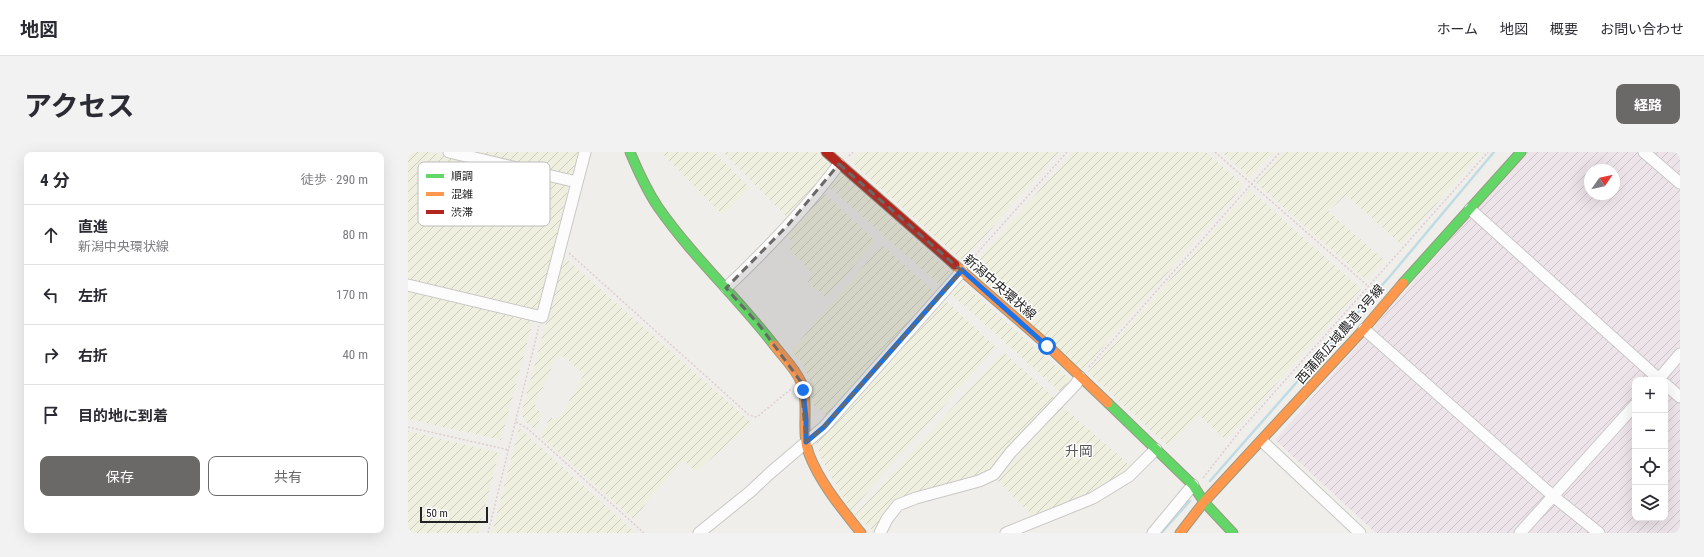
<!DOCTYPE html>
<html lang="ja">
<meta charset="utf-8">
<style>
:root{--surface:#fff;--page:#f2f2f3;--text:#2b2b33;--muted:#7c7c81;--line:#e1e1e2;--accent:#6a6968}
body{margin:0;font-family:"Roboto Condensed","Noto Sans JP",sans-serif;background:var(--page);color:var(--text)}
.controls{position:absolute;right:12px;bottom:12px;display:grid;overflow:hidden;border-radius:8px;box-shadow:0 4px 16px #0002}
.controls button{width:36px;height:36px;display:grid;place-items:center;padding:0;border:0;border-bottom:1px solid var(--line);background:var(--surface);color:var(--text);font:20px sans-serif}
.compass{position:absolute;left:1176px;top:12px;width:36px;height:36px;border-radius:50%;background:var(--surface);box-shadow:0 4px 16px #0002;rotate:56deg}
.scale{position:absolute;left:12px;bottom:10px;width:68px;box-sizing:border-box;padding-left:4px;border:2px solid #222;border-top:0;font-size:11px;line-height:14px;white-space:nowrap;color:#222;-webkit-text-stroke:3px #fff;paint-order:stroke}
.stop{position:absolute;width:12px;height:12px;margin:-9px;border:3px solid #1a73e8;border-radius:50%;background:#fff}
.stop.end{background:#1a73e8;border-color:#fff;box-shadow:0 1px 4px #0008}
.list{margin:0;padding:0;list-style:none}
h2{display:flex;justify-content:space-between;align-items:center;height:52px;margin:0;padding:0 16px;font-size:17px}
h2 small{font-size:13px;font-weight:400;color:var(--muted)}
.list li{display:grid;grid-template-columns:26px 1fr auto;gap:12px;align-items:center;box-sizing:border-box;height:60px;padding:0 16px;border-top:1px solid var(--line)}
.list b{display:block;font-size:15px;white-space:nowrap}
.list p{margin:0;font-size:13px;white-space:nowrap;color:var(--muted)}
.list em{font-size:13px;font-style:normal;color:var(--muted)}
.actions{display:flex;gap:8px;padding:12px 16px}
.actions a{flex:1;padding:9px 0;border:1px solid var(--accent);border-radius:8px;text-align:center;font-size:14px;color:var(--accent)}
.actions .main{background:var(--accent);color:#fff}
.icon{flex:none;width:22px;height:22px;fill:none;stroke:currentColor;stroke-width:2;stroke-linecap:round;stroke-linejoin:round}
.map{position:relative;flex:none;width:1272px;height:381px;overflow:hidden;border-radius:8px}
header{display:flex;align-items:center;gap:24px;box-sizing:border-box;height:56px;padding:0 20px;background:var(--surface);border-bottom:1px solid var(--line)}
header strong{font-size:19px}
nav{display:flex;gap:22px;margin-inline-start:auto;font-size:14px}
.intro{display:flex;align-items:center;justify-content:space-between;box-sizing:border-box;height:96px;padding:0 24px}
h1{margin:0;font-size:28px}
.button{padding:10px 18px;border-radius:8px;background:var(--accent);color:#fff;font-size:14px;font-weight:700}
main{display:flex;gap:24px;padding:0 24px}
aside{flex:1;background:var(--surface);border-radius:8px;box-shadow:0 4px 16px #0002}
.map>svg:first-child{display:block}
</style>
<header>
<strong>地図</strong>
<nav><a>ホーム</a><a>地図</a><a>概要</a><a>お問い合わせ</a></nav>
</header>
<div class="intro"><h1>アクセス</h1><a class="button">経路</a></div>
<main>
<aside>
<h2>4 分<small>徒歩 · 290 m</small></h2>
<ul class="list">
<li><svg class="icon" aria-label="ahead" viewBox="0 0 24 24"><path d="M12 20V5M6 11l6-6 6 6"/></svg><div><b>直進</b><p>新潟中央環状線</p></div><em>80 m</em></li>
<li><svg class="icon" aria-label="left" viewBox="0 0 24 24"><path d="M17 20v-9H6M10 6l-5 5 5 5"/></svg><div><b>左折</b></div><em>170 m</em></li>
<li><svg class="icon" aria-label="right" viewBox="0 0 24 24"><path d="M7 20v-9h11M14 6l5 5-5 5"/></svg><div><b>右折</b></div><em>40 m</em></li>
<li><svg class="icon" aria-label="arrive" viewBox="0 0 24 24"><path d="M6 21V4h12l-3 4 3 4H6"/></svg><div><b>目的地に到着</b></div></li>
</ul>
<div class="actions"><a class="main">保存</a><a>共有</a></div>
</aside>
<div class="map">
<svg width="1272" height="381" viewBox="0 0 1272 381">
<defs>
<pattern id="industrial-furrows" width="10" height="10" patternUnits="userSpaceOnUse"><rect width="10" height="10" fill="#ede4e9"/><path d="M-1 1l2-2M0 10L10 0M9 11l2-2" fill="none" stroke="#cbc3c8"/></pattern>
<pattern id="farmland-furrows" width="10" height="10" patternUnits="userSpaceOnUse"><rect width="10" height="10" fill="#efefdf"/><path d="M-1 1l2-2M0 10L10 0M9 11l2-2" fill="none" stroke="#cdcdbf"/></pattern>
</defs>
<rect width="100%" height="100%" fill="#f0eeeb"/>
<path fill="url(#industrial-furrows)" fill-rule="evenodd" d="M1119,0h153v381h-304l-101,-93zM1182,18h24v24h-24zM1227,228h30v138h-30z"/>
<path fill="url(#farmland-furrows)" d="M0,0h22l139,33 -31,125 -130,-31z
M64,0h106l-6,24z
M253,0h53l36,36 -27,27z
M315,0h93l18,16 -46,50z
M451,0h200l-96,109 -113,-100z
M665,0h133l38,33 -161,185 -113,-101z
M813,0h53l-23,26z
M876,0h198l-81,92 -55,-49 -18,16 57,50 -19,19 -110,-97z
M433,20l111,101 -11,13 -113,-100z
M842,38l111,99 -135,151 -27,-25 -31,31 -80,-74z
M416,41l52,48 -50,57 -18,-16 5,-8 -24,-25 4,-7 -8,-7z
M474,93l53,47 -109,123 -14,-11 -2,-25 -9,-18 -10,-10z
M156,105l188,166 -56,49 -13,-12 -50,59 -93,-83 10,-18h10l24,-44 -21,-18 -8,4 -20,45 7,10 -7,15 -10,-9 -4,-7z
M551,128l111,99 -10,13 -111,-100z
M0,139l125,30 -32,119 -93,-21z
M537,148l51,47 -145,164 -31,-55 -4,-14z
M595,200l52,46 -65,74 -9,4 -78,21 -12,9 -16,27 -20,-18z
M654,254l69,60 -18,14 -23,14 -58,21 -35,-35z
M111,276l117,105h-144z
M0,279l91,22 -21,80h-70z"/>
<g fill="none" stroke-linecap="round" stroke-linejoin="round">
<path stroke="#bfdbe3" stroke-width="2.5" d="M802,329l181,-206 103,-123
M753,381l29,-32"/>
<defs>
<path id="street" d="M41,0l128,30
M1236,0l36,31
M1062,57l190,171
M0,133l134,32 43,-165
M318,136c40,-38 80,-79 113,-124
M956,177l189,167 46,37
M1250,228l22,-26
M1257,232l15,13
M854,289l98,92
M291,381l52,-42 18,-17 55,-47 138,-156
M472,381l7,-14 11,-14 18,-7 63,-17 15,-7 17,-22 65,-68 4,-7
M598,381l87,-35 36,-22 27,-27
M745,381l40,-48
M1112,381l115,-128"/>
<path id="fast" d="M222,0c8,19 16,37 28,55 34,49 79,90 116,138
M995,131l118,-131
M700,251l85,82 11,17 29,31"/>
<path id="slow" d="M547,113l92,80 61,58
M366,193c9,12 21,23 27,37 9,23 -1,49 8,72 11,29 33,55 52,79
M772,381l24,-31 160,-173 39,-46"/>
<path id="jam" d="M418,0l129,113"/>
</defs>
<use href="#street" stroke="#c9c8c7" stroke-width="13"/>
<use href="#fast" stroke="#999a82" stroke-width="11"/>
<use href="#slow" stroke="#999a82" stroke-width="11"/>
<use href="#jam" stroke="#999a82" stroke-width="11"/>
<path stroke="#dccecd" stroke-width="1.5" stroke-dasharray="2 2" stroke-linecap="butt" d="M807,0l153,134
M441,4l4,-4
M161,101l180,162 8,2 34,-28
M562,109l97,-109
M964,132l7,6
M681,215l191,-215
M108,270l11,6 117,105
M0,275l101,23
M795,326l36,-46 249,-280
M80,381l51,-207"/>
<use href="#street" stroke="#fdfcfc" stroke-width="11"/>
<use href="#fast" stroke="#63d668" stroke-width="9"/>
<use href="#slow" stroke="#ff974d" stroke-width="9"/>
<use href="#jam" stroke="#b3261e" stroke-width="9"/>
</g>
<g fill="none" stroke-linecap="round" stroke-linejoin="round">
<path stroke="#1a73e8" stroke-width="5" d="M395,238l3,29v23l18,-15 138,-157 85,76"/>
</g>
<path fill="#6a6968" fill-opacity="0.2" stroke="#6a6968" stroke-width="3" stroke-dasharray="8 5" stroke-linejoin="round" d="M431,12l123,107 -138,156 -18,15 -5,-60 -41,-56 -34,-38 62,-63z"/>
<g text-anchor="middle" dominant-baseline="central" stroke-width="3" stroke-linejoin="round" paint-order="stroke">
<g font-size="13" fill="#222" stroke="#fff">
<text transform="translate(592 135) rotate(41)">新潟中央環状線</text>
<text transform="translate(932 182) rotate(-49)">西蒲原広域農道 3号線</text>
</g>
<g font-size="14" fill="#555" stroke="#fff">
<text x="671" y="299">升岡</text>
</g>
</g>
<rect x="10" y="10" width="132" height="64" rx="6" fill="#fff" stroke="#bdbdbd" stroke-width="1"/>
<rect x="18" y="22" width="18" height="4" fill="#63d668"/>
<rect x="18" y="40" width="18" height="4" fill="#ff974d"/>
<rect x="18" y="58" width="18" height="4" fill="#b3261e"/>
<g font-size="11" fill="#222">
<text x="43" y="28">順調</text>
<text x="43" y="46">混雑</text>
<text x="43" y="64">渋滞</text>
</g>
</svg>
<div class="controls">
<button>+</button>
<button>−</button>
<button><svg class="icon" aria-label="locate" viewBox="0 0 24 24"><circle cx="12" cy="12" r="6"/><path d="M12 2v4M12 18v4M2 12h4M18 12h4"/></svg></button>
<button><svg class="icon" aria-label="layers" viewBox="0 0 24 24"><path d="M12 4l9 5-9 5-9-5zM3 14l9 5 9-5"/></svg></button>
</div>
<svg class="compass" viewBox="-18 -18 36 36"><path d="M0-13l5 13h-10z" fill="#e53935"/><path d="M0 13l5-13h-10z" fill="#7c7c81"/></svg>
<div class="scale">50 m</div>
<div class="stop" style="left:639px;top:194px"></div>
<div class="stop end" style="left:395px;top:238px"></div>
</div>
</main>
